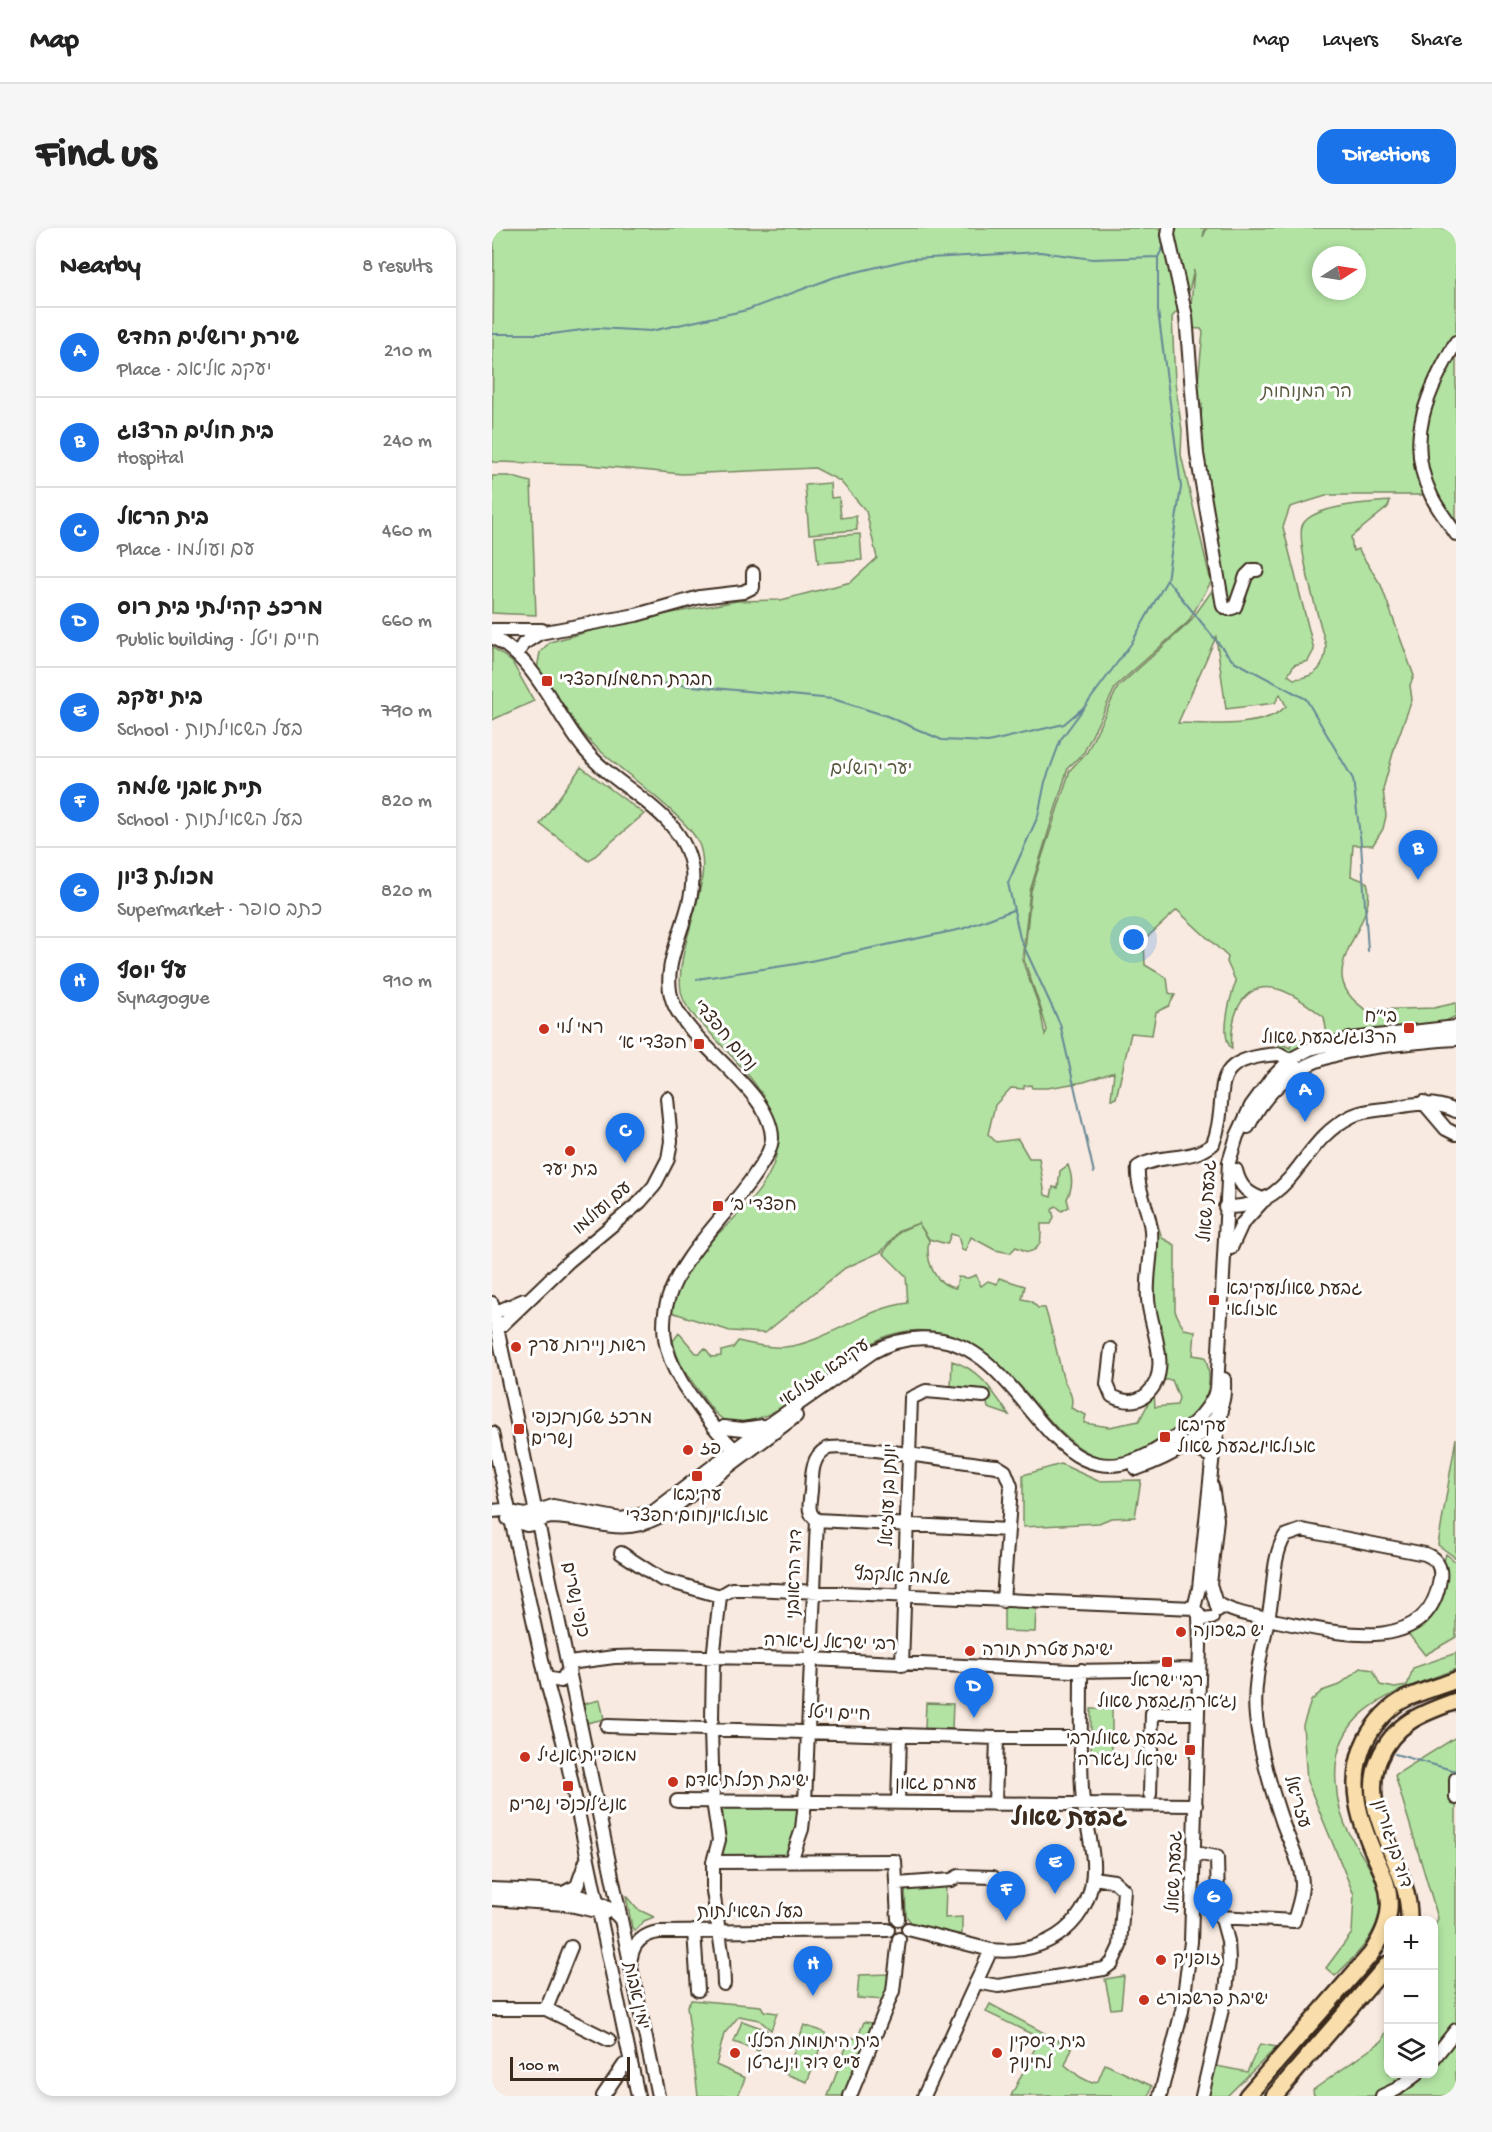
<!DOCTYPE html>
<meta charset="utf-8">
<style>
:root{--surface:#fff;--page:#f6f6f6;--text:#222;--muted:#767676;--line:#e0e0e0;--accent:#1a73e8}
body{margin:0;font-family:"Gochi Hand","Playpen Sans Hebrew",sans-serif;background:var(--page);color:var(--text)}
.controls{position:absolute;right:18px;bottom:18px;display:grid;overflow:hidden;border-radius:12px;box-shadow:0 3px 9px #0003}
.controls button{width:54px;height:54px;display:grid;place-items:center;padding:0;border:0;border-bottom:2px solid var(--line);background:var(--surface);color:var(--text);font:30px sans-serif}
.compass{position:absolute;left:820px;top:18px;width:54px;height:54px;border-radius:50%;background:var(--surface);box-shadow:0 3px 9px #0003;rotate:78deg}
.scale{position:absolute;left:18px;bottom:15px;width:120px;box-sizing:border-box;padding-left:6px;border:3px solid #3b2a1e;border-top:0;font-size:16px;line-height:21px;white-space:nowrap;color:#3b2a1e;-webkit-text-stroke:4px #fff;paint-order:stroke}
.you{position:absolute;left:642px;top:712px;width:21px;height:21px;margin:-15px;border:4px solid #fff;border-radius:50%;background:#1a73e8;box-shadow:0 0 0 9px #1a73e833}
.badge{display:grid;place-items:center;width:39px;height:39px;border-radius:50%;background:var(--accent);color:#fff;font-size:20px;font-weight:700}
.pin{position:absolute;translate:-50% -50px;filter:drop-shadow(0 2px 3px #0008)}
.pin::after{content:'';position:absolute;top:32px;width:21px;height:18px;background:inherit;clip-path:polygon(0 0,100% 0,50% 100%)}
.list{margin:0;padding:0;list-style:none}
h2{display:flex;justify-content:space-between;align-items:center;height:78px;margin:0;padding:0 24px;font-size:26px}
h2 small{font-size:20px;font-weight:400;color:var(--muted)}
.list li{display:grid;grid-template-columns:39px 1fr auto;gap:18px;align-items:center;box-sizing:border-box;height:90px;padding:0 24px;border-top:2px solid var(--line)}
.list b{display:block;font-size:22px;white-space:nowrap}
.list p{margin:0;font-size:20px;white-space:nowrap;color:var(--muted)}
.list em{font-size:20px;font-style:normal;color:var(--muted)}
.icon{flex:none;width:33px;height:33px;fill:none;stroke:currentColor;stroke-width:2;stroke-linecap:round;stroke-linejoin:round}
.map{position:relative;flex:none;width:964px;height:1868px;overflow:hidden;border-radius:18px}
header{display:flex;align-items:center;gap:36px;box-sizing:border-box;height:84px;padding:0 30px;background:var(--surface);border-bottom:2px solid var(--line)}
header strong{font-size:28px}
nav{display:flex;gap:33px;margin-inline-start:auto;font-size:21px}
.intro{display:flex;align-items:center;justify-content:space-between;box-sizing:border-box;height:144px;padding:0 36px}
h1{margin:0;font-size:42px}
.button{padding:15px 27px;border-radius:18px;background:var(--accent);color:#fff;font-size:21px;font-weight:700}
main{display:flex;gap:36px;padding:0 36px}
aside{flex:1;background:var(--surface);border-radius:18px;box-shadow:0 3px 9px #0003}
.map>svg:first-child{display:block}
</style>
<header>
<strong>Map</strong>
<nav><a>Map</a><a>Layers</a><a>Share</a></nav>
</header>
<div class="intro"><h1>Find us</h1><a class="button">Directions</a></div>
<main>
<aside>
<h2>Nearby<small>8 results</small></h2>
<ul class="list">
<li><span class="badge">A</span><div><b>שירת ירושלים החדש</b><p>Place · יעקב אליאב</p></div><em>210 m</em></li>
<li><span class="badge">B</span><div><b>בית חולים הרצוג</b><p>Hospital</p></div><em>240 m</em></li>
<li><span class="badge">C</span><div><b>בית הראל</b><p>Place · עם ועולמו</p></div><em>460 m</em></li>
<li><span class="badge">D</span><div><b>מרכז קהילתי בית רוס</b><p>Public building · חיים ויטל</p></div><em>660 m</em></li>
<li><span class="badge">E</span><div><b>בית יעקב</b><p>School · בעל השאילתות</p></div><em>790 m</em></li>
<li><span class="badge">F</span><div><b>ת&quot;ת אבני שלמה</b><p>School · בעל השאילתות</p></div><em>820 m</em></li>
<li><span class="badge">G</span><div><b>מכולת ציון</b><p>Supermarket · כתב סופר</p></div><em>820 m</em></li>
<li><span class="badge">H</span><div><b>עץ יוסף</b><p>Synagogue</p></div><em>910 m</em></li>
</ul>
</aside>
<div class="map">
<svg width="964" height="1868" viewBox="0 0 964 1868">
<rect width="100%" height="100%" fill="#f8eae0"/>
<filter id="ink" filterUnits="userSpaceOnUse"><feTurbulence type="fractalNoise" baseFrequency=".0167" numOctaves="2"/><feDisplacementMap in="SourceGraphic" scale="12" xChannelSelector="R" yChannelSelector="G"/><feConvolveMatrix kernelMatrix="1 2 1 2 8 2 1 2 1" color-interpolation-filters="sRGB"/></filter>
<g filter="url(#ink)">
<path fill="#b2e3a3" stroke="#768660" stroke-width="1.5" fill-rule="evenodd" d="M2,0h711l-2,9 4,-9h249v308l-32,-41h-95l-39,12 -7,20 31,123 -6,11 -14,4 -6,10 6,4c22,-2 31,-11 32,-33 -5,-21 -32,-107 -23,-122 11,-19 67,-21 87,-23l-2,6 -37,30 2,14 5,-2 23,36 33,91 -4,9 2,15 -17,46 -12,43 3,27 -3,13 -10,16h-20l-2,31 16,6c14,45 -62,88 -1,128l68,-2 22,-5v13l-18,9 -144,27h-18l4,-9 10,5 2,-7 35,-7 -3,-17c-13,-10 -27,-21 -43,-27 -40,-13 -52,29 -49,59 -13,-11 -2,-52 4,-67l-9,-20 1,-5 -51,-47 -33,30 1,25 22,13 2,15 6,2 -6,11 -13,6 -4,23 -21,-2 -15,65 -5,1 3,-27 -30,10 -37,6h-15l-1,-3 -7,1v3l-13,-1 -16,17 -7,29 8,8 22,-3 11,19h10l6,37 6,2 2,-10 5,1 2,-17 8,-6c5,14 5,21 -1,34l2,8 -7,4 -6,-5 -4,4 2,7 -3,7h-10c0,12 2,26 -13,28l-12,-5 -6,6 -15,-3 -24,-13 -6,14 -3,-1 -4,-14 -7,-2 -4,10 -18,-5 -10,-15 10,16c-4,20 5,45 27,48l2,-11 10,1 8,-3 5,11 7,-5 9,3 2,-6 26,8 -3,13 9,2 7,7h7c7,22 12,44 17,66 3,14 13,19 9,34l15,7 -2,8 25,4 30,-6 10,-19 -1,-4 6,-5 1,14 22,-2 2,-7 -7,-18h-12l-1,-37 3,-12 -9,-10 2,-105 7,22 13,7v66l9,18 11,2 -2,24 12,2c8,22 5,41 -12,58 -131,129 -143,-63 -255,-83 -20,-3 -40,-2 -58,7 -37,18 -111,95 -152,82 -12,-3 -21,-18 -28,-28 -11,-16 -24,-32 -27,-52l6,-8 17,20h4l5,-5 7,9 9,-1v-5l12,-3 5,-7c16,4 31,7 47,6 41,-4 79,-39 123,-44l-2,-27 -23,-23 17,-22 19,-8 -19,7 -19,22 -36,16 -80,65 -35,-2 -59,-19c5,-69 102,-100 107,-168 3,-40 -41,-82 -66,-109 -12,-13 -28,-26 -31,-44 -7,-43 34,-108 18,-147 -10,-26 -82,-76 -105,-99 -22,-21 -39,-52 -57,-76l3,-17 10,-10 73,-20 114,-21 44,-1 70,-18 26,-24 -11,-47 -26,-30 -25,-13 -133,6 -103,-10 -87,-2zM829,27h36v36h-36zM702,42l-5,58 12,1 2,3 -7,70 6,2 -3,45 15,139 -25,35 -71,64 -31,65 -17,18 -39,121 -7,69 17,49 6,21 -2,5 -5,-26 -18,-49 8,-69 38,-123 16,-16 32,-66 72,-64 23,-40 -30,-127 1,-25 -7,-48 -3,-65 15,-17zM724,409l10,72 49,-6 5,-9 6,12c-20,23 -79,18 -108,17z
M0,248h17l22,6 5,133 -44,-2z
M338,255l1,15 8,-1 2,21 15,-2 1,14 -48,4 -4,-49z
M368,306l2,26 -44,3 -3,-26z
M0,419l20,15 22,39 -42,19z
M89,539l63,47 -55,47 -49,-37z
M460,1133c28,8 42,32 57,54l-21,-7 -3,-16 -34,-4z
M964,1210v120l-18,-13z
M569,1236l37,17 43,-1 -6,37 -24,1 -12,5 -76,4v-52z
M954,1326l10,8v75l-31,18 -19,-24c48,-29 26,-34 40,-77z
M512,1378l32,1 -1,25 -31,-1z
M964,1425v16c-57,22 -126,38 -120,114 1,18 5,36 14,52 10,20 33,46 31,70 -3,30 -25,51 -46,71l-9,-8 26,-35 2,-38 -47,-114 -4,-56 8,-24 11,-10 17,-6 22,-17 12,2 7,15 15,3 12,-2 6,-18z
M108,1472l4,19 -17,4 -4,-19z
M434,1475l27,1 -1,25 -27,-1z
M599,1481h21v42h-21z
M964,1509v359h-142l-1,-6 69,-49 6,-14v47h46v-146l4,-10 -43,-143z
M230,1576h80l-15,53 -67,-1 5,-14z
M454,1657l-1,33 17,-1v18l-48,-9 -8,-10 -1,-30z
M134,1668l11,13 17,8 -10,4 -9,9 -3,-2z
M398,1746l-4,26 -29,-2 2,-23z
M632,1748l-3,32 -10,1 -6,-30z
M199,1772l70,6 3,5 13,2 -6,17 -12,-10 -20,-4 -15,18 -8,31 29,13 -7,18h-40l-11,-90z
M498,1776l82,44 -7,17 15,12 12,6 6,-2 7,-17 47,22 -3,10h-138l29,-58 -54,-26z
M250,1793l25,9 -8,21 -25,-9z
M372,1794l9,1 -29,73h-16l22,-59 7,2z
M312,1797l22,8 -19,49 -21,-8z
M768,1816l17,3 -50,49h-21l11,-30 30,6z"/>
<g fill="none" stroke-linecap="round" stroke-linejoin="round">
<path stroke="#678796" stroke-width="2" d="M0,106h60l45,-6 54,3 96,-21 88,-33 76,-18 129,-7 53,7 65,-2
M675,352l65,80 74,39 47,80 8,65 7,107
M123,451l218,20 54,17 55,24 46,2 76,-18 20,-17
M205,751l99,-15 166,-35 51,-19
M602,945l-34,-149 -40,-86 -12,-55 30,-67 7,-34 16,-43 70,-95 36,-64 14,-93 -23,-176v-54l7,-13
M903,1526l61,17"/>
<defs>
<path id="minor" d="M677,0l-1,7 18,81 11,138 26,152 6,3 6,-2 11,-31 6,-6h5
M964,114c-28,49 -52,97 -25,153 6,14 17,26 25,39
M0,402h50
M0,409c45,23 63,77 94,114 34,41 99,61 106,120 5,42 -35,91 -19,131 17,43 97,88 99,135 0,14 -11,28 -19,40 -50,71 -132,125 -62,219 11,15 33,47 48,56
M25,427l6,-11 17,-11 96,-18 64,-18 43,-5 10,-5v-14
M931,874l23,27 10,5
M756,899c31,-63 80,-75 144,-82 21,-2 43,-5 64,-6
M744,942c4,18 13,24 29,30
M733,979c73,1 71,-64 127,-91 12,-6 28,-6 41,-8 23,-5 41,-7 63,3
M739,1020l11,-24 20,-22
M0,1075l166,793
M2,1085l30,-13
M6,1101l71,-68 71,-59 14,-16 14,-27 3,-18 -4,-43
M619,1121l-4,35 5,12c11,6 24,7 34,-1 28,-24 4,-66 2,-96 -2,-24 5,-46 3,-69 -2,-21 -15,-42 -13,-63 23,-14 54,-5 75,-23 20,-51 -14,-85 67,-90l15,11
M709,1195c10,7 12,19 12,30l-14,135 -5,20 8,11 10,-1
M232,1199l19,2 20,-3
M0,1205l56,254 15,54 75,355
M688,1220h15l13,7
M722,1221l8,-39
M644,1241c30,-10 77,-33 86,-66 3,-8 2,-16 2,-24
M720,1258l5,33 -7,65 8,26
M181,1280l123,-92
M0,1283l11,-1 22,5 28,-9 68,13 32,-7 94,-72 126,-88c19,-11 39,-16 62,-13 97,10 114,181 226,108 24,-16 46,-30 56,-58l12,-227 8,-26 14,-30 19,-26 21,-21 19,-10 40,-10 106,-12
M16,1291l19,6c10,-1 16,-8 26,-8 41,1 65,21 106,0
M325,1292l191,10
M129,1325l40,26 59,17
M228,1368l12,-7h15l447,19
M725,1375c18,11 39,13 60,18 53,10 151,39 163,-42 2,-12 -4,-21 -15,-25l-123,-24 -17,6c-12,19 -11,49 -15,72 -6,35 -18,73 -14,109 4,36 15,72 27,107 7,19 19,41 19,61 0,12 -5,24 -8,36l-74,-4
M77,1435l45,-6 39,-1 158,3 261,12 125,-2
M410,1437l9,-267 15,-7 58,5
M54,1450l15,3 10,-15
M220,1491l1,-60 7,-63
M115,1498l390,12h73
M219,1500l2,73 6,39 -6,22v29l10,68 1,25
M964,1551v19
M658,1566l2,-81h44
M185,1573l519,4
M406,1575l2,-68
M503,1576l2,-66
M703,1625l22,4 1,47 10,37 1,20 -3,31 -24,104
M299,1633l11,-32 3,-27 12,-282c-11,-7 -7,-18 -6,-29 1,-15 0,-34 15,-42 15,-8 143,15 171,17l8,5 6,15 -8,115
M221,1634l182,-1 3,58
M405,1656l54,-4 8,-4 34,1
M0,1661c37,2 104,-2 129,31
M71,1665l14,-7 9,-25
M0,1671l73,5 40,9
M416,1701l83,21c56,6 105,-28 102,-88 -1,-24 -10,-48 -11,-73 -2,-39 -1,-80 -1,-119
M202,1703l4,59
M139,1730c2,-15 13,-24 28,-26l229,-2
M484,1754l22,4 106,-17 8,-6 8,-17 4,-56 -10,-9 -21,-3
M0,1781h54l63,31
M54,1781l25,-62
M942,1830l22,-28
M111,1868l21,-31
M358,1868l43,-105 6,-52
M432,1868l67,-146
M668,1868l22,-85 9,-69 9,-296 -1,-29
M890,1868l15,-7 20,-15"/>
<path id="major" d="M917,1692c2,-56 -53,-105 -30,-161 15,-36 43,-46 77,-58
M755,1868l124,-142c11,-17 20,-35 18,-55 -1,-16 -8,-30 -14,-43 -16,-37 -27,-71 -12,-110 7,-17 21,-35 38,-45 17,-9 37,-14 55,-21
M782,1868l114,-132"/>
</defs>
<use href="#minor" stroke="#3b2a1e" stroke-width="16"/>
<use href="#major" stroke="#3b2a1e" stroke-width="20"/>
<use href="#minor" stroke="#fff" stroke-width="12"/>
<use href="#major" stroke="#f9deab" stroke-width="15"/>
</g>
</g>
<g fill="#c8321e" stroke="#fff" stroke-width="2">
<rect x="49" y="447" width="12" height="12" rx="3"/>
<rect x="911" y="794" width="12" height="12" rx="3"/>
<circle cx="52" cy="801" r="6"/>
<rect x="201" y="810" width="12" height="12" rx="3"/>
<circle cx="78" cy="923" r="6"/>
<rect x="220" y="972" width="12" height="12" rx="3"/>
<rect x="716" y="1066" width="12" height="12" rx="3"/>
<circle cx="24" cy="1119" r="6"/>
<rect x="21" y="1195" width="12" height="12" rx="3"/>
<rect x="667" y="1203" width="12" height="12" rx="3"/>
<circle cx="196" cy="1222" r="6"/>
<rect x="199" y="1242" width="12" height="12" rx="3"/>
<circle cx="689" cy="1404" r="6"/>
<circle cx="478" cy="1423" r="6"/>
<rect x="669" y="1428" width="12" height="12" rx="3"/>
<rect x="692" y="1516" width="12" height="12" rx="3"/>
<circle cx="33" cy="1529" r="6"/>
<circle cx="181" cy="1554" r="6"/>
<rect x="70" y="1552" width="12" height="12" rx="3"/>
<circle cx="669" cy="1732" r="6"/>
<circle cx="652" cy="1772" r="6"/>
<circle cx="243" cy="1825" r="6"/>
<circle cx="505" cy="1825" r="6"/>
</g>
<g text-anchor="middle" dominant-baseline="central" stroke-width="6" stroke-linejoin="round" paint-order="stroke">
<g font-size="18" fill="#59583f" stroke="#fff">
<text x="815" y="165">הר המנוחות</text>
<text x="379" y="542">יער ירושלים</text>
</g>
<g font-size="18" fill="#3b2a1e" stroke="#fff" text-anchor="start">
<text x="67" y="453">חברת החשמל/חפצדי</text>
<text x="905" y="790" text-anchor="end">בי״ח<tspan x="905" dy="21">הרצוג/גבעת שאול</tspan></text>
<text x="64" y="801">רמי לוי</text>
<text x="195" y="816" text-anchor="end">חפצדי א׳</text>
<text x="78" y="943" text-anchor="middle">בית יעד</text>
<text x="238" y="978">חפצדי ב׳</text>
<text x="734" y="1062">גבעת שאול/עקיבא<tspan x="734" dy="21">אזולאי</tspan></text>
<text x="36" y="1119">רשות ניירות ערך</text>
<text x="39" y="1191">מרכז שטנר/כנפי<tspan x="39" dy="21">נשרים</tspan></text>
<text x="685" y="1199">עקיבא<tspan x="685" dy="21">אזולאי/גבעת שאול</tspan></text>
<text x="208" y="1222">פז</text>
<text x="205" y="1268" text-anchor="middle">עקיבא<tspan x="205" dy="21">אזולאי/נחום חפצדי</tspan></text>
<text x="701" y="1404">יש בשכונה</text>
<text x="490" y="1423">ישיבת עטרת תורה</text>
<text x="675" y="1454" text-anchor="middle">רבי ישראל<tspan x="675" dy="21">נג׳ארה/גבעת שאול</tspan></text>
<text x="686" y="1512" text-anchor="end">גבעת שאול/רבי<tspan x="686" dy="21">ישראל נג׳ארה</tspan></text>
<text x="45" y="1529">מאפיית אנג'ל</text>
<text x="193" y="1554">ישיבת תכלת אדם</text>
<text x="76" y="1578" text-anchor="middle">אנג׳ל/כנפי נשרים</text>
<text x="681" y="1732">זופניק</text>
<text x="664" y="1772">ישיבת פרשבורג</text>
<text x="255" y="1815">בית היתומות הכללי<tspan x="255" dy="21">ע"ש דוד וינגרטן</tspan></text>
<text x="517" y="1815">בית דיסקין<tspan x="517" dy="21">לחינוך</tspan></text>
</g>
<g font-size="18" fill="#3b2a1e" stroke="#fff">
<text transform="translate(232 808) rotate(49)">נחום חפצדי</text>
<text transform="translate(717 973) rotate(-86)">גבעת שאול</text>
<text transform="translate(111 981) rotate(-41)">עם ועולמו</text>
<text transform="translate(333 1146) rotate(-35)">עקיבא אזולאי</text>
<text transform="translate(398 1267) rotate(-88)">יונתן בן עוזיאל</text>
<text transform="translate(304 1346) rotate(-88)">דוד הראובני</text>
<text transform="translate(410 1350) rotate(3)">שלמה אלקבץ</text>
<text transform="translate(82 1372) rotate(78)">כנפי נשרים</text>
<text transform="translate(338 1416) rotate(2)">רבי ישראל נג'ארה</text>
<text transform="translate(347 1487) rotate(2)">חיים ויטל</text>
<text x="444" y="1557">עמרם גאון</text>
<text transform="translate(804 1574) rotate(73)">עזריאל</text>
<text transform="translate(899 1616) rotate(72)">דוד בן-גוריון</text>
<text transform="translate(684 1644) rotate(-88)">גבעת שאול</text>
<text x="258" y="1685">בעל השאילתות</text>
<text transform="translate(143 1768) rotate(77)">ימין אבות</text>
</g>
<g font-size="24" font-weight="bold" fill="#3b2a1e" stroke="#fff">
<text x="577" y="1592">גבעת שאול</text>
</g>
</g>
</svg>
<div class="controls">
<button>+</button>
<button>−</button>
<button><svg class="icon" aria-label="layers" viewBox="0 0 24 24"><path d="M12 4l9 5-9 5-9-5zM3 14l9 5 9-5"/></svg></button>
</div>
<svg class="compass" viewBox="-18 -18 36 36"><path d="M0-13l5 13h-10z" fill="#e53935"/><path d="M0 13l5-13h-10z" fill="#767676"/></svg>
<div class="scale">100 m</div>
<div class="you"></div>
<div class="pin badge" style="left:813px;top:894px">A</div>
<div class="pin badge" style="left:926px;top:652px">B</div>
<div class="pin badge" style="left:133px;top:935px">C</div>
<div class="pin badge" style="left:482px;top:1490px">D</div>
<div class="pin badge" style="left:563px;top:1666px">E</div>
<div class="pin badge" style="left:514px;top:1693px">F</div>
<div class="pin badge" style="left:721px;top:1701px">G</div>
<div class="pin badge" style="left:321px;top:1768px">H</div>
</div>
</main>
